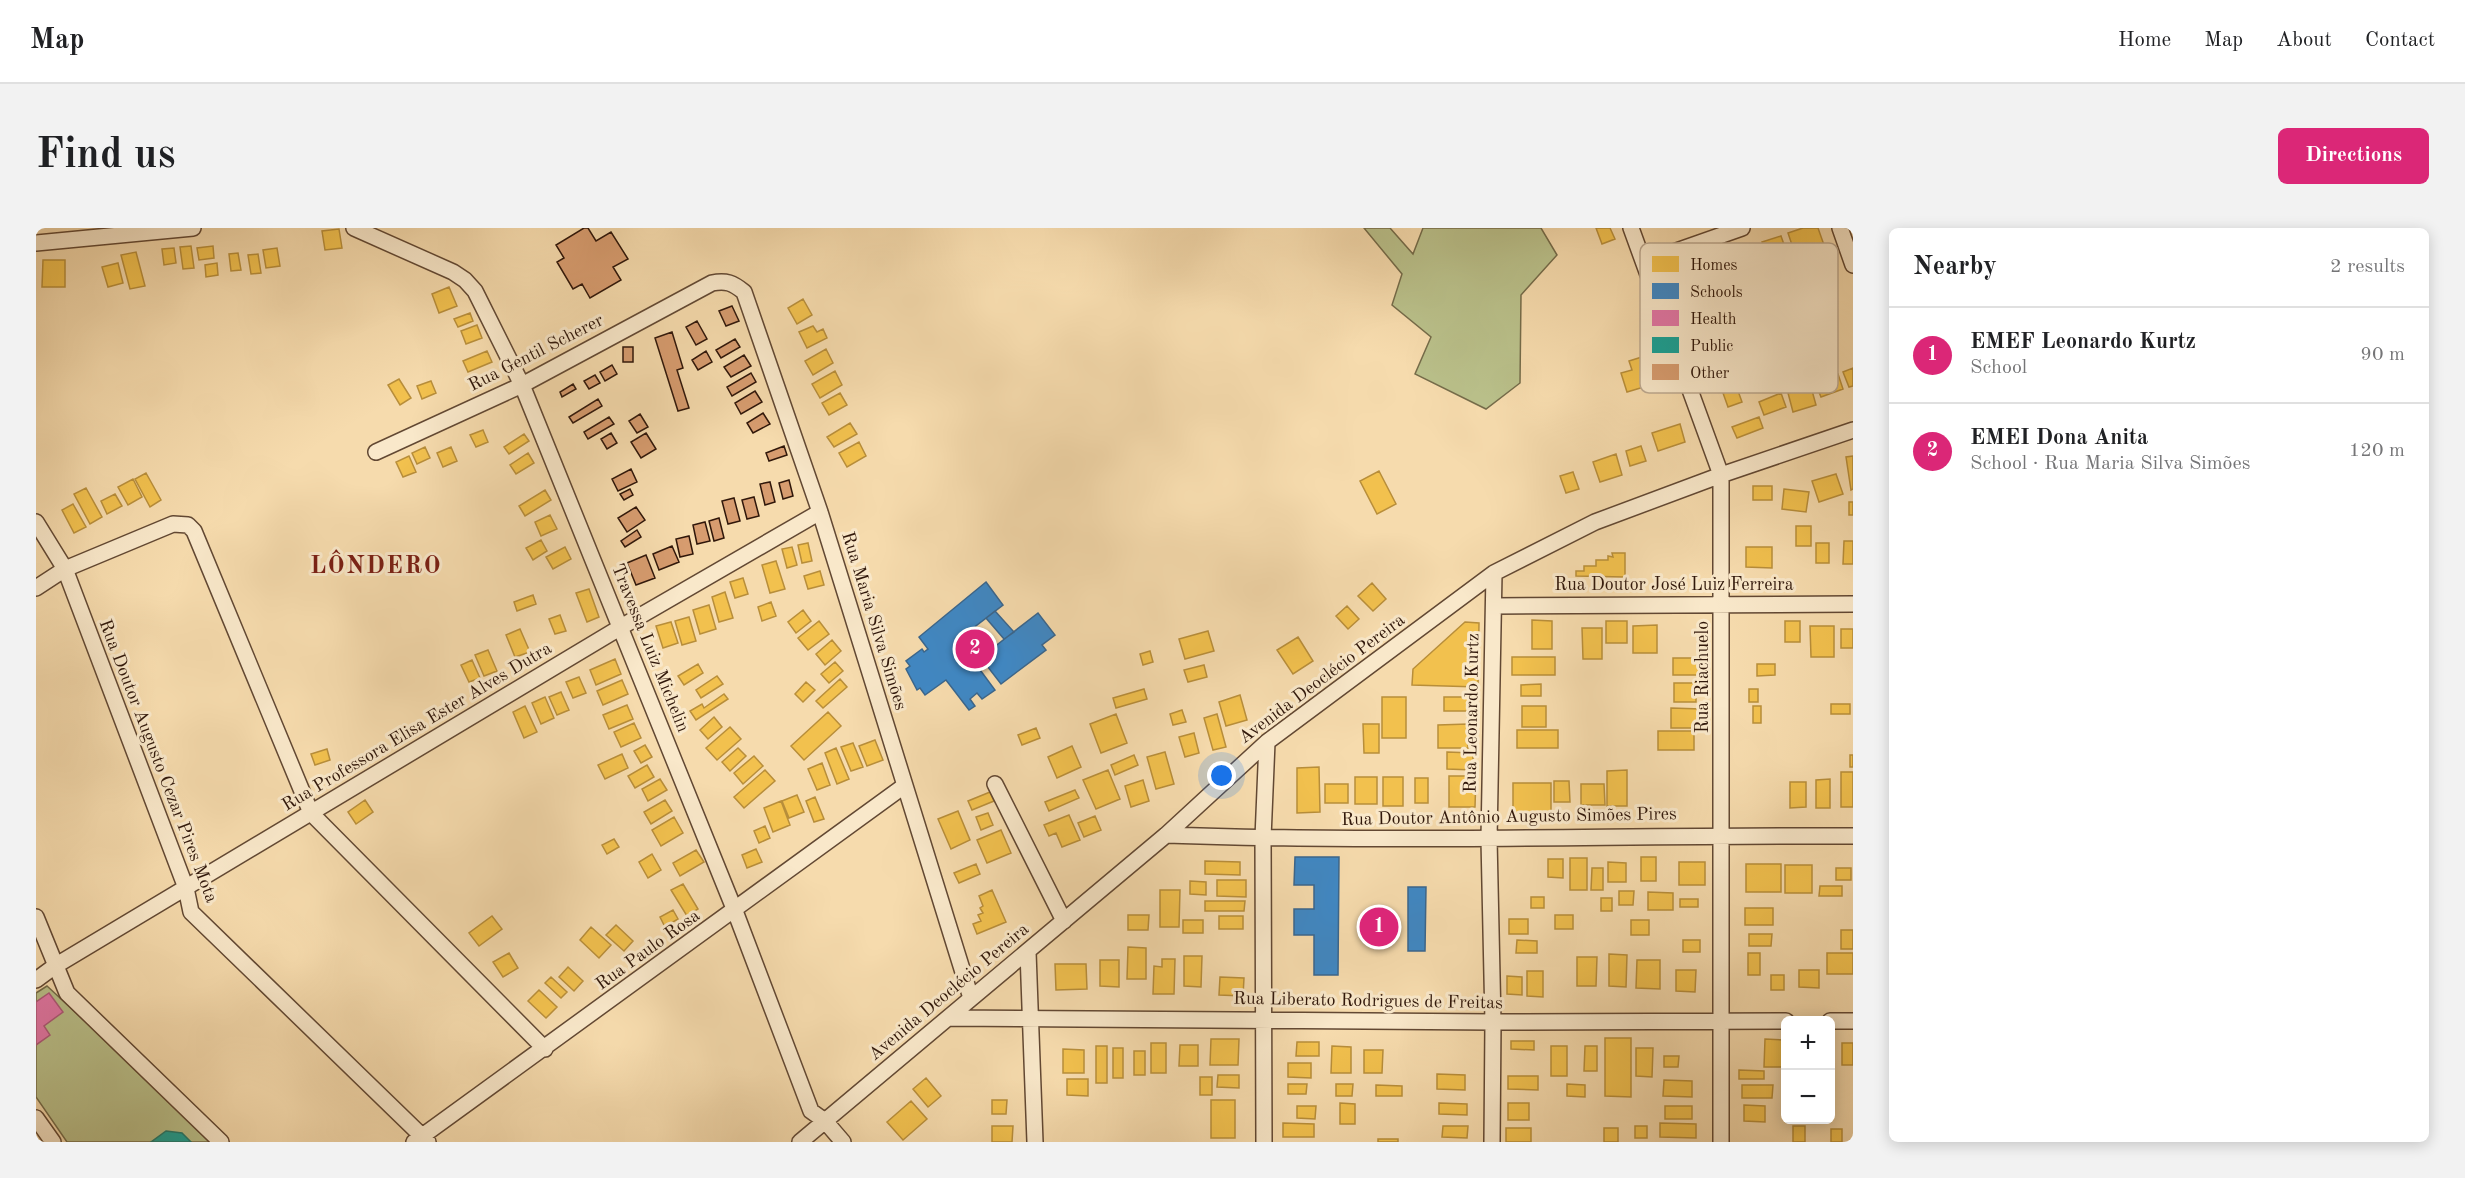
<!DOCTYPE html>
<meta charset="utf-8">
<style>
:root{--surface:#fff;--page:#f2f2f2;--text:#202124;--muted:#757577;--line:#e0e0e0;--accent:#db2777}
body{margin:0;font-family:"Old Standard TT",serif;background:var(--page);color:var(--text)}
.controls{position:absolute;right:18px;bottom:18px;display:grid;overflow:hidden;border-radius:9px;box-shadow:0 3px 15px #0003}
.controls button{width:54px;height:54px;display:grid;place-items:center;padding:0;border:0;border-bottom:2px solid var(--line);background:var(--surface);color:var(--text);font:30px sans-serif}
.you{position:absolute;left:1186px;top:548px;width:21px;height:21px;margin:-15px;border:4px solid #fff;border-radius:50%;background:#1a73e8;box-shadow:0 0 0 9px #1a73e833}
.badge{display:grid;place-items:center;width:39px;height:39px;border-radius:50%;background:var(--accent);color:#fff;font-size:20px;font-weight:700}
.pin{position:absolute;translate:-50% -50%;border:3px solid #fff;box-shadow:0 2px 6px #0006}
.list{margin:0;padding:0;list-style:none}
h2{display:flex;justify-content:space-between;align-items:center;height:78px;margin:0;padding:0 24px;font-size:26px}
h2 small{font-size:20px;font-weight:400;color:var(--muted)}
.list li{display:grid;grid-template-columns:39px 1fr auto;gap:18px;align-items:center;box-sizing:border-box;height:96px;padding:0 24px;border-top:2px solid var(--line)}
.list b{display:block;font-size:22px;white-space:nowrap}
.list p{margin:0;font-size:20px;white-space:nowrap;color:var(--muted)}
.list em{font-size:20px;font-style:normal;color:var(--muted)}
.map{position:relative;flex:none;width:1817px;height:914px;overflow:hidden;border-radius:9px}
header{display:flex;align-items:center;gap:36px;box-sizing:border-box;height:84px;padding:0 30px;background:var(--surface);border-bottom:2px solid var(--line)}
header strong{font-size:28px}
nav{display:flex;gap:33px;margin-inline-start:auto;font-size:21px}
.intro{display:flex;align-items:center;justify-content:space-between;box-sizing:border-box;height:144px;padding:0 36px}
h1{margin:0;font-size:42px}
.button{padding:15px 27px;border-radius:9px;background:var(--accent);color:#fff;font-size:21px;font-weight:700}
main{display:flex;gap:36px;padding:0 36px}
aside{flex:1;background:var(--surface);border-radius:9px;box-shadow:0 3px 15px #0003}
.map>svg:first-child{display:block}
</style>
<header>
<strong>Map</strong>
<nav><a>Home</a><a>Map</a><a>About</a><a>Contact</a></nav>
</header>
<div class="intro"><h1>Find us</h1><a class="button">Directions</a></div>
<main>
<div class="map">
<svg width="1817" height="914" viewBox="0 0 1817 914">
<rect width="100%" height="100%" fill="#f6dbad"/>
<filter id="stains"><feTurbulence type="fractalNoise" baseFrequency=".00333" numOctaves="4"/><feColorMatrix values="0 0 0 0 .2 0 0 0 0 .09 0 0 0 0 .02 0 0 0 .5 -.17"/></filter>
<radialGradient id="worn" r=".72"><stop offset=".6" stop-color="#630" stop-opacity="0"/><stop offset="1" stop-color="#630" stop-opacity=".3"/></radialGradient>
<path fill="#bac18b" stroke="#756c4a" stroke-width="1.5" d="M1328,0h26l23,26 10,-26h118l16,27 -36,40 -1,88 -34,26 -71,-35 16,-37 -39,-32 10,-31z
M11,758l136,125 30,31h-146l-31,-45v-104z"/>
<path fill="#f2c14e" stroke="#b88e3a" stroke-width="1.5" d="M1560,0h14l5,11 -13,5z
M1767,0h15l6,17 -25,8 -1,-4 -4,2 -6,-18z
M303,1l3,19 -17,2 -3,-19z
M1745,8l6,17 -18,7 -7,-18z
M155,18l3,22 -11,1 -3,-22z
M177,18l1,12 -15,2 -2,-12z
M138,20l2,15 -12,2 -2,-16z
M241,20l3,18 -14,2 -3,-18z
M100,24l9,34 -15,3 -9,-34z
M202,25l3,17 -10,1 -2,-17z
M222,26l3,19 -10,1 -3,-19z
M7,32h22v27h-23z
M82,35l5,20 -15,4 -6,-20z
M181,35l1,12 -12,2 -1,-12z
M413,59l8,19 -18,7 -7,-19z
M767,71l9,16 -15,9 -9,-16z
M434,85l3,8 -15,6 -4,-8z
M441,97l5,13 -16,6 -5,-13z
M777,98l4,6 6,-3 4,9 -20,10 -8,-16z
M790,121l7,14 -20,12 -8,-14z
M451,123l5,11 -24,10 -5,-11z
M1609,128l9,28 -27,8 -6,-19 11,-3 -3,-9z
M1817,140v18l-4,1 -6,-15z
M799,143l7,14 -22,13 -8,-14z
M1802,146l5,15 -22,8 -6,-15z
M363,151l12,19 -11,7 -12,-20z
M395,153l5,12 -14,6 -5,-13z
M1775,159l5,18 -23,7 -5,-19z
M1701,160l5,14 -14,5 -5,-14z
M804,165l7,12 -18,10 -7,-12z
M1745,165l5,14 -22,8 -5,-13z
M1723,189l4,11 -26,10 -5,-11z
M814,195l7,11 -23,13 -7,-10z
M1644,196l5,18 -27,9 -6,-18z
M447,202l5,12 -12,5 -6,-12z
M488,206l5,7 -20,13 -5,-7z
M823,214l7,14 -19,11 -8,-14z
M1605,218l5,15 -16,5 -4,-15z
M389,219l5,11 -13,6 -5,-11z
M415,219l6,14 -14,6 -6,-14z
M492,225l6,10 -18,11 -6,-9z
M1580,226l6,21 -22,7 -7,-20z
M373,228l7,16 -13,5 -7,-15z
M1817,228v33l-2,1 -5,-33z
M1343,243l17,33 -19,10 -17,-33z
M1537,244l6,17 -13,4 -6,-17z
M110,245l15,27 -11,7 -15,-28z
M1800,246l7,20 -24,8 -7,-21z
M97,251l9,18 -14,8 -10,-18z
M1717,258h19v14h-19z
M50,260l16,29 -12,7 -16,-30z
M1748,261l25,3 -3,20 -24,-3z
M509,262l6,10 -26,16 -6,-10z
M79,266l7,12 -15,8 -6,-13z
M1813,274h4v13h-4z
M37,276l13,23 -12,6 -12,-23z
M514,287l7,14 -16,7 -6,-14z
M1760,298h15v20h-15z
M505,312l6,11 -14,9 -7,-12z
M1808,313h9v23h-10z
M772,315l4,18 -10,2 -4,-18z
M1780,315h13v20h-13z
M529,319l6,12 -18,10 -7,-12z
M756,319l5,18 -10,3 -5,-19z
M1710,319h26v21l-26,-1z
M1576,325h13v24l-49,-1v-5h8v-5h12v-6h12v-4l5,1z
M740,333l9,28 -15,4 -8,-28z
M784,343l4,14 -16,4 -4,-13z
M707,350l5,16 -13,4 -5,-16z
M1336,355l14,16 -13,12 -15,-15z
M553,361l10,28 -12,5 -11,-29z
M689,364l8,26 -14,4 -7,-25z
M497,367l3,9 -19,7 -3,-9z
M735,374l5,14 -14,5 -4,-14z
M673,377l7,24 -16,5 -7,-24z
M1311,378l12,13 -11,10 -12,-13z
M767,382l8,11 -15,12 -8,-11z
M524,387l6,16 -11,3 -6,-15z
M653,389l7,24 -14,4 -7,-24z
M1496,392l20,1v28h-20z
M783,393l10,13 -21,16 -10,-12z
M1570,393h21v22h-21z
M1749,393h15v21h-15z
M635,394l7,21 -15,5 -7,-22z
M1429,394l14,1 -1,64 -66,-2 1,-16z
M1621,397v28h-24v-27z
M1774,398h24v31h-23z
M1546,400h20v31h-19z
M484,401l10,23 -15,5 -9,-22z
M1805,401h12v19h-12z
M1172,403l6,20 -29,8 -6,-20z
M1262,409l15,24 -20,13 -16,-24z
M796,412l9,11 -16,14 -9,-11z
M452,422l9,21 -13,5 -9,-21z
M1114,423l3,11 -10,3 -3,-11z
M1476,429h43v18h-43z
M1637,430h31v17h-31z
M579,431l6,15 -25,11 -6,-15z
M436,432l8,18 -11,4 -8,-17z
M799,434l8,9 -14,12 -8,-9z
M662,436l5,9 -19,12 -6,-9z
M1721,436h18v11l-18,1z
M1168,437l3,12 -19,5 -4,-12z
M681,448l6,8 -22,14 -5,-8z
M543,449l7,16 -13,5 -7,-16z
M804,451l7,8 -24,21 -7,-7z
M586,452l6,14 -25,11 -6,-14z
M770,454l9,8 -12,12 -8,-8z
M1638,455h22v19h-22z
M1505,456v12h-20v-11z
M1108,461l3,10 -31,9 -3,-10z
M1713,461h9v13h-9z
M525,464l8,18 -12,5 -8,-18z
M688,466l4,5 -32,21 -6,-9 12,-7 2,4z
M1204,467l7,25 -21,6 -7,-24z
M509,469l9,21 -13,6 -9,-21z
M1346,469h24v41h-24z
M1408,469h29l1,14h-30z
M1795,476h19v10h-19z
M591,477l6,14 -24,10 -6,-14z
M489,478l12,26 -13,6 -11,-26z
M1486,478h24v21h-24z
M1717,478h8v17h-8z
M1635,480l30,1v19h-30z
M1146,482l4,12 -13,3 -3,-11z
M792,484l13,14 -37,34 -13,-14z
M1080,486l11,29 -26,10 -11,-29z
M1181,486l9,33 -13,3 -9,-32z
M678,489l8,10 -14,12 -8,-9z
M598,495l7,15 -20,9 -7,-15z
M1327,496h16v29h-15z
M1432,496v24h-30v-23z
M694,499l11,12 -24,21 -11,-12z
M1000,500l4,10 -18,7 -4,-10z
M1481,502h41v18h-41z
M1622,503h36v19h-36z
M1158,505l5,20 -14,4 -6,-20z
M839,512l8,20 -16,6 -8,-20z
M817,515l10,24 -12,4 -10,-24z
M609,517l7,12 -11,6 -7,-12z
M1036,518l9,21 -24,11 -9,-21z
M702,520l8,8 -16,15 -8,-9z
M800,520l13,31 -12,5 -12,-31z
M291,521l3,11 -15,5 -4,-11z
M1129,524l9,32 -18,5 -9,-32z
M1411,524l26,1v17l-26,-1z
M586,526l6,14 -23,11 -7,-14z
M1098,527l4,10 -23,10 -4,-10z
M1814,527h3v12h-3z
M718,528l9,10 -20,18 -9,-11z
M786,535l8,22 -13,5 -9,-21z
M611,537l7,12 -19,11 -7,-12z
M1283,539l1,45 -23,1v-45z
M729,542l10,11 -31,27 -10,-11z
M1072,542l12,29 -24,10 -13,-29z
M1591,542v36h-20v-35z
M1805,544h12v35h-12z
M1413,548h27l-1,31h-26z
M1319,549h22v27h-22z
M1347,549h20v29h-20z
M1379,550h13v25h-13z
M624,551l7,11 -19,11 -6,-12z
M1794,551v29h-14v-28z
M1107,552l6,21 -18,6 -6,-21z
M1518,553h15l1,21h-16z
M1754,554h16v25l-16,1z
M1477,555h38v32h-38z
M1289,556h23v19h-23z
M1545,556h23l1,21h-24z
M1039,562l4,8 -30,13 -4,-9z
M954,564l4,9 -22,9 -4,-9z
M761,567l7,17 -15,6 -7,-17z
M779,569l9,22 -10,3 -8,-21z
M329,572l8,12 -17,12 -8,-12z
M629,572l7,11 -21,13 -7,-12z
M745,573l9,24 -17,7 -9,-24z
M922,583l12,29 -19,9 -13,-30z
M952,585l5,12 -12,5 -5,-13z
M1033,587l11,25 -18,7 -6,-14 -7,3 -5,-11z
M1059,588l6,14 -17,7 -6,-14z
M638,589l9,16 -22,13 -9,-16z
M729,598l5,12 -11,5 -5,-12z
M965,602l10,23 -24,10 -10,-23z
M578,611l5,8 -12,7 -5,-9z
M720,621l6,13 -15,6 -5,-13z
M660,622l8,12 -24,14 -7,-13z
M616,626l9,16 -13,8 -9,-16z
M1605,629h15v24h-15z
M1534,630h17v32h-17z
M1512,631h15v19l-15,-1z
M1169,633l35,1v13l-35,-1z
M1572,634l18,1v19h-18z
M1643,634h26v23h-26z
M940,636l4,10 -21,9 -5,-10z
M1710,636h35v28h-35z
M1749,637h27v28h-27z
M1556,640h11v22h-12z
M1800,640h15v12h-15z
M1181,652h29v17l-29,-1z
M1154,653l16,1v13l-16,-1z
M647,656l15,25 -11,7 -16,-26z
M1784,658h22v10h-23z
M956,662l14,32 -29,12 -4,-10 8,-3 -3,-6 5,-2 -3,-5 3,-2 -4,-10z
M1124,662h20l-1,37h-19z
M1583,663h15l-1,14h-14z
M1612,664l25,1v17h-25z
M1495,669h13v11h-13z
M1565,670h11v13h-11z
M1644,671h18v8h-18z
M1169,673h40l-1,10h-39z
M1709,680h28v17h-28z
M637,682l5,9 -13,8 -5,-10z
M1092,687h21l-1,15h-20z
M1519,687h18v14h-18z
M456,688l10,13 -23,17 -10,-13z
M1183,688h24v13h-24z
M1473,691h19v15h-19z
M1147,692h20v13h-20z
M1595,692h18v15h-18z
M580,697l17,16 -9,10 -18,-16z
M555,699l20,18 -12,13 -19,-18z
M1805,702h12v19h-12z
M1713,706h23l-1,12h-22z
M1481,712l20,1v12h-21z
M1647,712h17v12h-17z
M1092,719l18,1v31h-19z
M473,725l9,15 -15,9 -10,-15z
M1712,725h12v22h-12z
M1791,725h26v21h-26z
M1573,726l18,1 -1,32 -17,-1z
M1148,728h18l-1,31 -17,-1z
M1541,729h20l-1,29h-19z
M1126,731h13l-1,35h-21l1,-28 8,1z
M1064,732h19v27l-19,-1z
M1601,732h23v29l-24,-1z
M1019,736h31l1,25 -31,1z
M532,739l15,14 -9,10 -15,-14z
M1640,742h20l-1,22 -19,-1z
M1763,742h20v18l-20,-1z
M1491,743h16v26l-16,-1z
M1735,747h13v15h-13z
M1471,748l15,1v18l-15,-1z
M515,749l16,15 -6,6 -16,-15z
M1184,749l24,1 -1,18 -24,-1z
M503,762l18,17 -11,11 -18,-17z
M1569,810h26v59l-26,-1z
M1175,811h28l-1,26h-28z
M1729,811l19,1v27h-20z
M1475,813h23v9l-23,-1z
M1261,814h22v14h-23z
M1115,815h15v30h-15z
M1806,815h11v22h-11z
M1144,817h18v21h-19z
M1060,818h11v37h-11z
M1296,818l19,1v26h-20z
M1515,818h16v30h-16z
M1549,818h12v25h-13z
M1077,820h10v30h-10z
M1600,820h17l-1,29 -16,-1z
M1027,821l21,1v23h-21z
M1328,822h19l-1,23h-18z
M1098,823h11v24h-11z
M1628,828h15l-1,11h-14z
M1252,835h23v15l-23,-1z
M1703,842l25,1v8h-25z
M1401,846l28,1v15l-28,-1z
M1182,847h21v13l-22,-1z
M1472,848h30v14l-30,-1z
M1164,849h12v18h-12z
M890,850l15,18 -13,11 -15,-18z
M1031,851h21v17l-21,-1z
M1628,852l28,1v16l-29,-1z
M1252,856h19l-1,10h-18z
M1300,856h17l-1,12h-16z
M1531,856l18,1v12l-18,-1z
M1340,857l26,1v10h-26z
M1706,857h31l-1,13h-30z
M1794,858h4v14h-4z
M956,872h15l-1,14h-14z
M1175,872h24v38h-24z
M875,873l16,18 -24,21 -16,-18z
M1304,875l15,1v20h-15z
M1403,875l28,1v11l-28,-1z
M1472,875h21v17h-21z
M1708,877l21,1v16l-21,-1z
M1261,878h19l-1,13 -18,-1z
M1629,878h27v13h-27z
M1247,895l31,1v13h-31z
M1624,895l36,1v14l-36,-1z
M956,898h21l-1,16h-20z
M1407,898h25l-1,12 -25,-1z
M1599,898h12v12h-12z
M1757,898h12v16h-12z
M1470,900h25v14h-25z
M1568,900h14v14h-14z
M1795,901h11v13h-11z
M1342,911h20v3h-20z"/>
<path fill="#3f88c5" stroke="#3a668d" stroke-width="1.5" d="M950,354l17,23 -31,24 17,22 49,-38 17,22 -13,10 4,5 -45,34 -20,-26 -6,5 20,27 -13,9 -5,-6 -7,6 5,7 -6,4 -23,-30 -21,15 -5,-7 -3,2 -11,-21 4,-3 -4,-5 16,-12 2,3 4,-3 -9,-12z
M959,383l19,21 -10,7 -18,-21z
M1259,629h44l-1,118h-24v-40h-20v-26h20v-24h-20z
M1372,659h18l-1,64h-17z"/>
<path fill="#e377a8" stroke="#ad5a79" stroke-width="1.5" d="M13,765l14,19 -19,14 6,9 -14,10v-43z"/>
<path fill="#17a398" stroke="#1e796d" stroke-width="1.5" d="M130,903l16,2 9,9h-40z"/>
<path fill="#d79c6f" stroke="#30170a" stroke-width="1.5" d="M548,0h4l8,13 15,-9 17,27 -15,8 8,13 -31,18 -8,-14 -9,5 -16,-27 7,-4 -8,-13z
M696,78l7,15 -13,5 -7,-15z
M661,93l10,18 -11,6 -10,-18z
M636,104l11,36 -6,2 12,38 -11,3 -23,-73z
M699,111l5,8 -19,11 -5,-8z
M587,119h10v15h-10z
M670,123l6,11 -14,8 -6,-10z
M708,127l7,11 -20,11 -7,-10z
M576,137l5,9 -12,7 -5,-9z
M715,145l5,9 -24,14 -5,-9z
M559,147l5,8 -11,6 -5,-8z
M537,156l3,5 -14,8 -2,-5z
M719,163l7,11 -21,12 -6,-11z
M562,171l4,7 -29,17 -4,-6z
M727,185l7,11 -17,9 -6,-10z
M604,186l8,13 -11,6 -8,-12z
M573,189l5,7 -26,15 -4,-7z
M575,205l6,10 -10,6 -6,-10z
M610,205l10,16 -15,9 -10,-16z
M748,218l3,9 -18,6 -3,-8z
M595,241l6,13 -19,9 -6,-12z
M753,252l4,16 -10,3 -4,-16z
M734,254l5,20 -10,3 -5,-21z
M594,261l3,6 -9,5 -4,-6z
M718,269l5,19 -12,3 -5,-19z
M698,270l6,23 -12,3 -6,-23z
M600,279l9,13 -18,12 -9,-14z
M683,290l5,20 -10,3 -5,-20z
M669,294l5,19 -13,3 -4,-19z
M601,302l4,7 -16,10 -4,-6z
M653,308l4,18 -13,3 -4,-18z
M636,318l7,16 -20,8 -6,-16z
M610,327l9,23 -19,7 -9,-22z"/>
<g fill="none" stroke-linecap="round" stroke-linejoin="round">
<defs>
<path id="minor" d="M318,0l99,44 12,8 10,11 47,94 213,526 76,200 14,10 18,21
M1595,0l90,247v667
M1804,0l13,37
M0,15l157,-15
M1609,34l97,-34
M340,224l146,-67 190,-102c14,-3 21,0 32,9l76,220 151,486
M0,294l29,47 121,319 5,24 237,230
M0,360l29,-19 108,-45 15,1 6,6 117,282 234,236
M1458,378l359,-2
M959,556l69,137
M1130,607c229,8 458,0 687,1
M0,689l31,76 154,149
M992,724l7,190
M0,752l19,-14 566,-339 199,-115
M913,790l544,4 293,-1
M1794,793h23
M0,890l17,24
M378,914l490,-356
M764,914l366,-307 101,-93 227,-169 101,-51 126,-47 132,-45
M1228,914l-1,-304 4,-96
M1456,914l1,-120 -4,-183 5,-266"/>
</defs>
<use href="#minor" stroke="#624833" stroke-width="18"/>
<use href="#minor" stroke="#f9e8ca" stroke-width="15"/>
</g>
<g text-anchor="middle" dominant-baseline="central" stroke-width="6" stroke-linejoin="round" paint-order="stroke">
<g font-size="18" fill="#30170a" stroke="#f9e8ca">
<text transform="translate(500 125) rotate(-27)">Rua Gentil Scherer</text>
<text x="1638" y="357">Rua Doutor José Luiz Ferreira</text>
<text transform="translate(838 393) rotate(73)">Rua Maria Silva Simões</text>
<text transform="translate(614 420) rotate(68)">Travessa Luiz Michelin</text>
<text transform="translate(1667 449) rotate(-90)">Rua Riachuelo</text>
<text transform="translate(1286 451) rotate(-37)">Avenida Deoclécio Pereira</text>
<text transform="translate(1436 485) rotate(-89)">Rua Leonardo Kurtz</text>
<text transform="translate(381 499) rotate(-31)">Rua Professora Elisa Ester Alves Dutra</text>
<text transform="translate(122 533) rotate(69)">Rua Doutor Augusto Cezar Pires Mota</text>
<text transform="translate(1473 589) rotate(-1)">Rua Doutor Antônio Augusto Simões Pires</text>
<text transform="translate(612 722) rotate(-36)">Rua Paulo Rosa</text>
<text transform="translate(913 764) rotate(-40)">Avenida Deoclécio Pereira</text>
<text transform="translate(1332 773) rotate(1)">Rua Liberato Rodrigues de Freitas</text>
</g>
<g font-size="24" font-weight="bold" letter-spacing="1.5" fill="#7a1f14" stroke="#f9e8ca">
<text x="340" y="339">LÔNDERO</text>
</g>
</g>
<rect x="1604" y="15" width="198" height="150" rx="9" fill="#f9e8ca" stroke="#bda990" stroke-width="1.5"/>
<rect x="1616" y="28" width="27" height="16" fill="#f2c14e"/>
<rect x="1616" y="55" width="27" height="16" fill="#3f88c5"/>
<rect x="1616" y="82" width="27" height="16" fill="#e377a8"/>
<rect x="1616" y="109" width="27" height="16" fill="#17a398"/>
<rect x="1616" y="136" width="27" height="16" fill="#d79c6f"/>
<g font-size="16" fill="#30170a">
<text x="1654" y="42">Homes</text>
<text x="1654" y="69">Schools</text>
<text x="1654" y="96">Health</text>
<text x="1654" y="123">Public</text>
<text x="1654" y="150">Other</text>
</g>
<rect width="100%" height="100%" filter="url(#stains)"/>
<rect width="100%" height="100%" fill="url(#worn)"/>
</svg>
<div class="controls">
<button>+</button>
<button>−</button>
</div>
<div class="you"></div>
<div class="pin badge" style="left:1343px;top:699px">1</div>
<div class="pin badge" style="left:939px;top:421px">2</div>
</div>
<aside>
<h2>Nearby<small>2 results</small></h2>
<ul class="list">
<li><span class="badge">1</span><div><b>EMEF Leonardo Kurtz</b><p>School</p></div><em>90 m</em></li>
<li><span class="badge">2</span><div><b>EMEI Dona Anita</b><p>School · Rua Maria Silva Simões</p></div><em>120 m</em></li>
</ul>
</aside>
</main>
